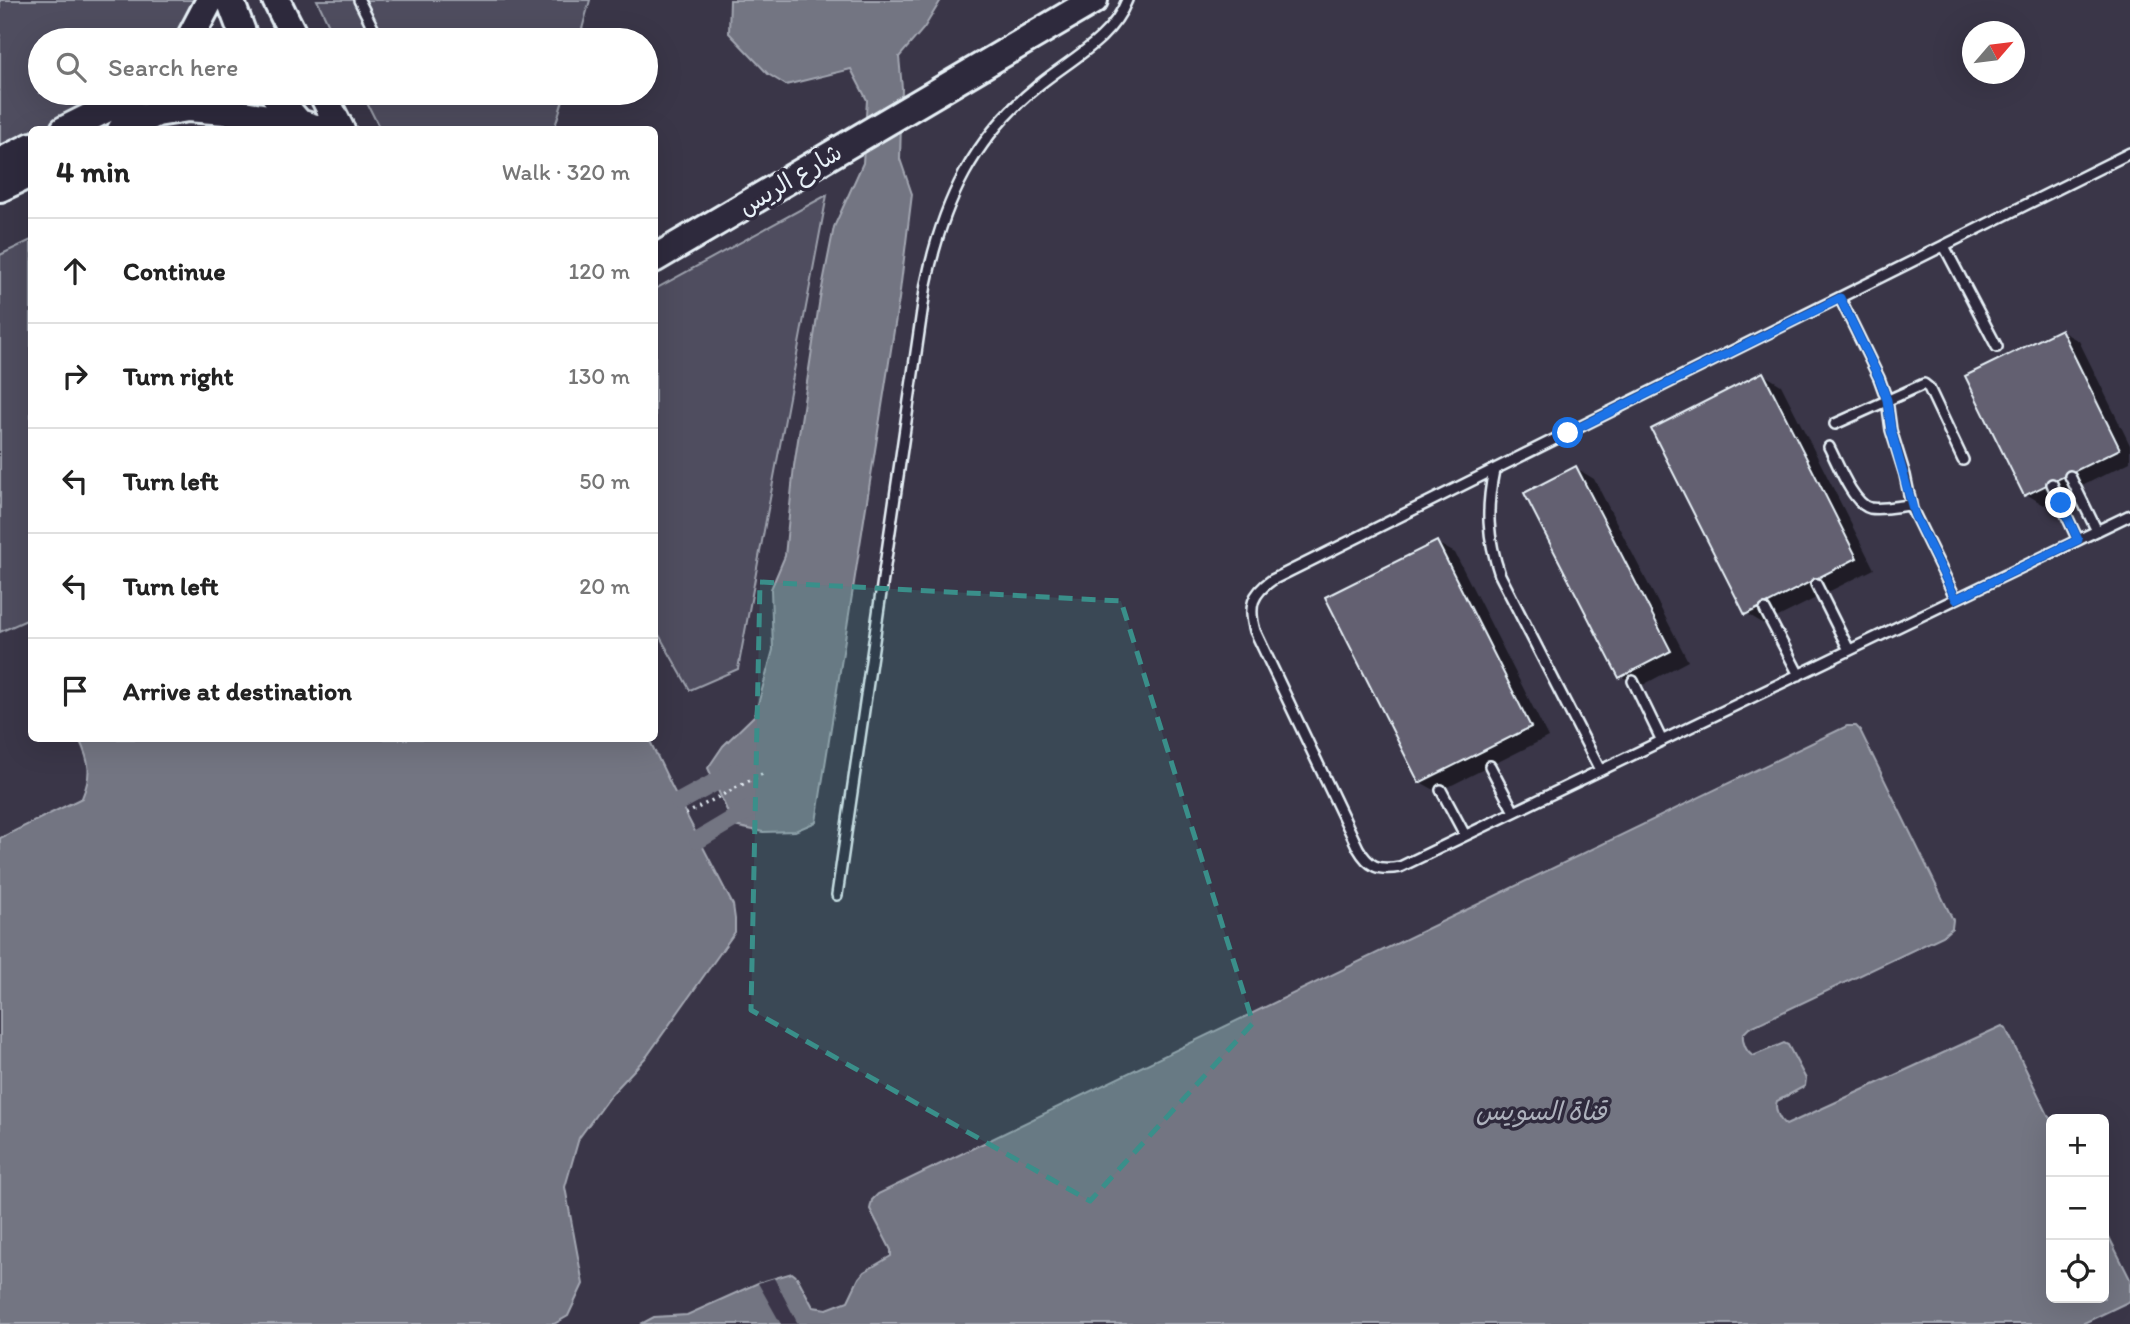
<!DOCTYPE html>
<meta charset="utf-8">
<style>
:root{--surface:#fff;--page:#f2f2f2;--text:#222;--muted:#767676;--line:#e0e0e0}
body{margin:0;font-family:Itim,"Playpen Sans Arabic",sans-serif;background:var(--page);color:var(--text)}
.controls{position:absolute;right:21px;bottom:21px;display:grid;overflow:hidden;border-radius:10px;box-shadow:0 7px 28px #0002}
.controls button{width:63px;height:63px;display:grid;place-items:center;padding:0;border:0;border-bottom:2px solid var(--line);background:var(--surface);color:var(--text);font:35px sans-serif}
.compass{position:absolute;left:1962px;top:21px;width:63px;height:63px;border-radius:50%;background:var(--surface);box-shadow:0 7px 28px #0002;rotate:62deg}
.stop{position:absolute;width:21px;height:21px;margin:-16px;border:5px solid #1a73e8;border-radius:50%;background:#fff}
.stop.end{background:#1a73e8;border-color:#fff;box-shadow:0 2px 7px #0008}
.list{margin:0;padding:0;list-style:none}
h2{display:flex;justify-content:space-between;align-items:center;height:91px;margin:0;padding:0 28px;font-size:30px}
h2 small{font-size:23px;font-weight:400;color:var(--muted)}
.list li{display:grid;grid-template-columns:46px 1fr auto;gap:21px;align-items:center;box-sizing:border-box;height:105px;padding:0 28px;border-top:2px solid var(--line)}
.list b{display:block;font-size:26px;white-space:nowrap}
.list em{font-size:23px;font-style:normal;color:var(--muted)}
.icon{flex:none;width:38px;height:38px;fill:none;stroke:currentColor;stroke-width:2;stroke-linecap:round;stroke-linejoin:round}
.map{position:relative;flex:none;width:2130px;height:1324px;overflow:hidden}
.search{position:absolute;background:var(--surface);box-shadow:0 7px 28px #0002;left:28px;top:28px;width:630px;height:77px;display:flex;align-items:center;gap:18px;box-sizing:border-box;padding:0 24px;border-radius:38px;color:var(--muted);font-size:26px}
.panel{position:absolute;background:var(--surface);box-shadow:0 7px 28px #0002;left:28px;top:126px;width:630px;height:616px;border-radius:10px}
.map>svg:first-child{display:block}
</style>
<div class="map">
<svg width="2130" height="1324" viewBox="0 0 2130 1324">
<rect width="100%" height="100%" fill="#3a3648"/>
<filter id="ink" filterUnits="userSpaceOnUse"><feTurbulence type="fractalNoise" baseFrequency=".0143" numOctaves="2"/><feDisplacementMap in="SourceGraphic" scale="14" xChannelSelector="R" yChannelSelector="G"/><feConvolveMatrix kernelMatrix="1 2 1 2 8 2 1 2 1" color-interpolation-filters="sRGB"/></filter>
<g filter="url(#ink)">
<path fill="#504e5f" stroke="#9ca0ac" stroke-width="2" d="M0,0h206l-20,40h-146v53h82l-76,36 -14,1 -1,6 -31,15z
M317,0h273l-11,40h-243z
M362,93h203l-11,37 -174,-1z
M827,195l-89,474 -48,21 -35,-62v-339z
M31,240v378l-31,14v-377z"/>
<path fill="#737482" stroke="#a2a6b1" stroke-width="2" d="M730,0h211l-17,28 -25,29 3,31 -2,71 12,35 -13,105 -83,523 -21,9 -32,1 -29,-6 -26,-58 15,-22 32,-31 18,-65 -2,-61 14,-33 9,-90 26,-168 14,-71 29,-64 4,-63 -16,-31 -65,16 -18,-11 -39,-41z
M1847,726h9l4,4 93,190 -1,8 -9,8 -194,92 -6,6c-1,8 3,18 10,22l31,-13 4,2 18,34 -1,7 -28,15c-3,8 2,19 9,24l216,-99 4,3 45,92v177h53v-71l26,52v22l-48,23h-1441l13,-7 33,-2 71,-32 34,-10 5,4 16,30 14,2 21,-8 11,-23 5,-6 27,-16v-6l-21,-41 2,-9 6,-6z
M79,739h570l23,48 61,118 2,14v13l-88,124 -38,41 -30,41 -14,49 18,97 -15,32 -14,8h-554v-486l82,-40c10,-24 8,-36 -3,-59z"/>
<path fill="#3a3648" d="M774,1278l24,46h-17l-23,-41z"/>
<path fill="#0007" d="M2061,331l18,10 51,104v17l-86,43 -18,-11z
M1763,374l18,11 93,184 -110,55 -18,-11z
M1576,468l18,11 94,182 -49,26 -18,-11z
M1437,543l18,10 93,184 -110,55 -18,-10z"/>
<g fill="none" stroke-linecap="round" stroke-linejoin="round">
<path stroke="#737482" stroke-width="18" d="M679,802l55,-30
M698,840l52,-31"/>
</g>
<path fill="#636171" stroke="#e8f1f8" stroke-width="2" d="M2061,329l59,120 -96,47 -59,-120z
M1763,372l94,186 -112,57 -94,-186z
M1576,466l95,185 -52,27 -95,-185z
M1437,541l94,186 -112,56 -94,-186z"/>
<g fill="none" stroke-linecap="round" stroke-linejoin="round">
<defs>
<path id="lane" d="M359,0l20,40
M2130,153l-858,427c-20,14 -24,26 -17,51l103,217c11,19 20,23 42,19l730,-352
M1944,246l53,101
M1840,298l39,80 8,22 4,30 14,45 7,34 44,90
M1835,424l89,-40 5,4 34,72
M1829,447c8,15 24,57 41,61 13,2 28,-2 40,-3
M1494,470c-8,39 -7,67 6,105l100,195
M2070,476l27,55
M2052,484l26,56
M1816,584l33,66
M1765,610l34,65
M1633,681l29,60
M1490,766l24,46
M1441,790l24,45
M837,895l89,-611c17,-82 47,-146 114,-200 31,-25 72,-45 87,-84"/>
<path id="secondary" d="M230,0l15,40
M276,0l20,40
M189,40l21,-40
M273,93l26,30
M322,93l19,37
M64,130l74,-37
M121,130l36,-17 31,-5 37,3 74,12 23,7
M0,162l32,-16
M0,188l32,-15
M654,259l440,-259"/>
</defs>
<use href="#lane" stroke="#e8f1f8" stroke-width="14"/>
<use href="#secondary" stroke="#e8f1f8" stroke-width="32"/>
<path stroke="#e8f1f8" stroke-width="3.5" stroke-dasharray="2 5" stroke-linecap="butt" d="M686,814l78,-41"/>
<use href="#lane" stroke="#2f2a3d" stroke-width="9"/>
<use href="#secondary" stroke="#2f2a3d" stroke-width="26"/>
</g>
</g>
<g fill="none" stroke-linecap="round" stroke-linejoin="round" filter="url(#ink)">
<path stroke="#1a73e8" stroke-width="9" d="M1568,433l272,-135 39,80 8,22 4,30 24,86 41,83 122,-59 -17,-37"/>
</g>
<path fill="#3a8f8a" fill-opacity="0.2" stroke="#3a8f8a" stroke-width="5" stroke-dasharray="14 9" stroke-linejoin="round" d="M760,582l361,19 132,422 -163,178 -339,-191z"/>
<g text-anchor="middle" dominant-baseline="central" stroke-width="7" stroke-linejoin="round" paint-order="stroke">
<g font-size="24" fill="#e8f1f8" stroke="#2f2a3d">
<text transform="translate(790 179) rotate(-31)">شارع الريس</text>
</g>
<g font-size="26" font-style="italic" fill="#aeb2bd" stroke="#2f2a3d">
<text x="1541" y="1111">قناة السويس</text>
</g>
</g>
</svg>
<div class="controls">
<button>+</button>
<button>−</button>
<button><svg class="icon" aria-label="locate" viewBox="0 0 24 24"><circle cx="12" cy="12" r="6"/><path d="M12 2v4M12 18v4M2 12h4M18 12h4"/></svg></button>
</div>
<svg class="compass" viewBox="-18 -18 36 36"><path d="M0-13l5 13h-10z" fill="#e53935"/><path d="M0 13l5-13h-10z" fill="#767676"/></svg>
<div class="stop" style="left:1568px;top:433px"></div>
<div class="stop end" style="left:2061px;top:503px"></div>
<div class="search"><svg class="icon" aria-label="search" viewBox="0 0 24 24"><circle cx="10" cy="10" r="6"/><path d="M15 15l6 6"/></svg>Search here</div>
<section class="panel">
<h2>4 min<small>Walk · 320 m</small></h2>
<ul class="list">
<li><svg class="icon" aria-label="ahead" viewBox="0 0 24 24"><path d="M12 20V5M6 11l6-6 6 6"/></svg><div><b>Continue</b></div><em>120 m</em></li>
<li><svg class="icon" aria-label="right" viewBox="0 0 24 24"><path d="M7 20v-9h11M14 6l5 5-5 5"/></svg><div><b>Turn right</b></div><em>130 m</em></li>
<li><svg class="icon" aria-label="left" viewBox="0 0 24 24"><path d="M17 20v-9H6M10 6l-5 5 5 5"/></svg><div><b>Turn left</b></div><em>50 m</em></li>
<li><svg class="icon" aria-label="left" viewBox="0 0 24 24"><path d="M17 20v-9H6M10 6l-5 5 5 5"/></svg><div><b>Turn left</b></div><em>20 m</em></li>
<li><svg class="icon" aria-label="arrive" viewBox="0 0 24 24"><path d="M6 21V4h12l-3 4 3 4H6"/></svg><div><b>Arrive at destination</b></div></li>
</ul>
</section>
</div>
